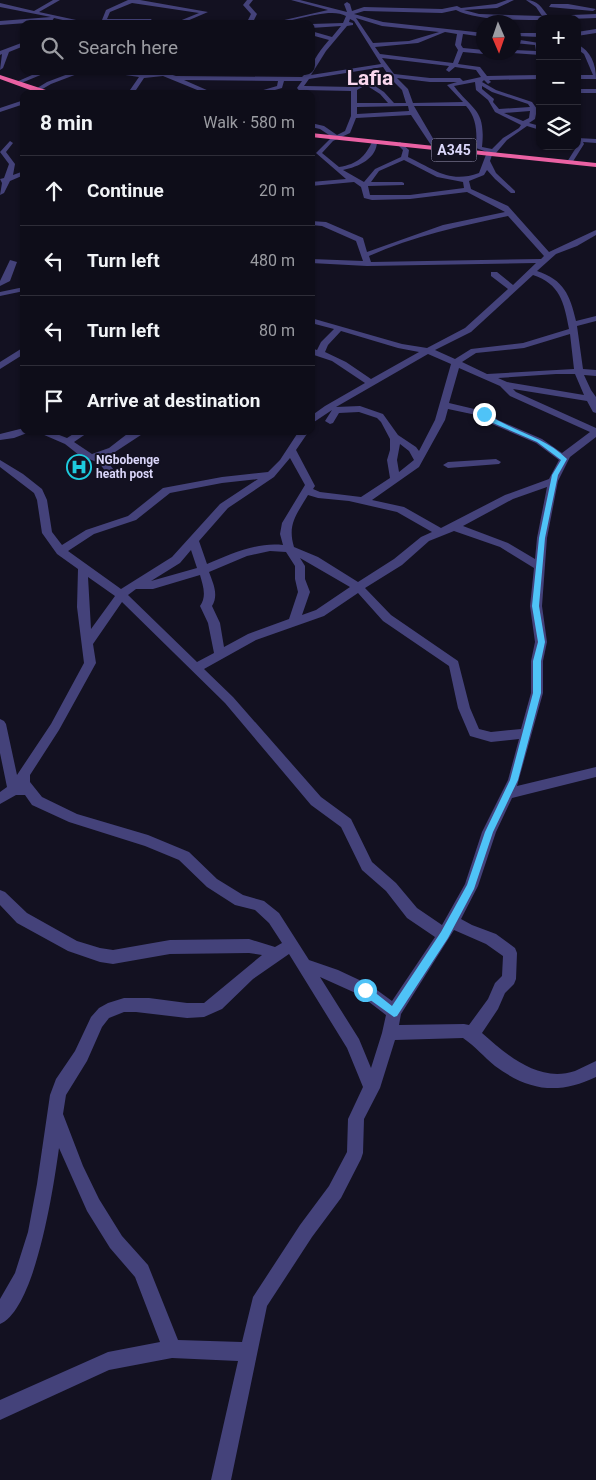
<!DOCTYPE html>
<meta charset="utf-8">
<style>
:root{--surface:#0e0d19;--page:#1c1b26;--text:#f1f3f6;--muted:#9b9ca2;--line:#2e2d38}
body{margin:0;font-family:Roboto,sans-serif;background:var(--page);color:var(--text)}
.controls{position:absolute;right:15px;top:15px;display:grid;overflow:hidden;border-radius:10px;box-shadow:0 1px 4px #0004}
.controls button{width:45px;height:45px;display:grid;place-items:center;padding:0;border:0;border-bottom:1px solid var(--line);background:var(--surface);color:var(--text);font:25px sans-serif}
.compass{position:absolute;left:476px;top:15px;width:45px;height:45px;border-radius:50%;background:var(--surface);box-shadow:0 1px 4px #0004;rotate:178deg}
.stop{position:absolute;width:15px;height:15px;margin:-11px;border:4px solid #4fc3f7;border-radius:50%;background:#fff}
.stop.end{background:#4fc3f7;border-color:#fff;box-shadow:0 1px 5px #0008}
.list{margin:0;padding:0;list-style:none}
h2{display:flex;justify-content:space-between;align-items:center;height:65px;margin:0;padding:0 20px;font-size:21px}
h2 small{font-size:16px;font-weight:400;color:var(--muted)}
.list li{display:grid;grid-template-columns:32px 1fr auto;gap:15px;align-items:center;box-sizing:border-box;height:70px;padding:0 20px;border-top:1px solid var(--line)}
.list b{display:block;font-size:19px;white-space:nowrap}
.list em{font-size:16px;font-style:normal;color:var(--muted)}
.icon{flex:none;width:28px;height:28px;fill:none;stroke:currentColor;stroke-width:2;stroke-linecap:round;stroke-linejoin:round}
.map{position:relative;flex:none;width:596px;height:1480px;overflow:hidden}
.search{position:absolute;background:var(--surface);box-shadow:0 1px 4px #0004;left:20px;top:20px;width:295px;height:55px;display:flex;align-items:center;gap:12px;box-sizing:border-box;padding:0 18px;border-radius:10px;color:var(--muted);font-size:19px}
.panel{position:absolute;background:var(--surface);box-shadow:0 1px 4px #0004;left:20px;top:90px;width:295px;height:345px;border-radius:10px}
.map>svg:first-child{display:block}
</style>
<div class="map">
<svg width="596" height="1480" viewBox="0 0 596 1480">
<rect width="100%" height="100%" fill="#131121"/>
<g fill="none" stroke-linecap="round" stroke-linejoin="round">
<path fill="#44427a" fill-rule="evenodd" d="M53,0h7l-21,12 51,11 12,-3 4,-10 22,-10h12l68,12 -28,12h-8l27,-11 -67,-10 -22,9 -3,7h44l2,3 -73,2 -26,-6 -2,3 -52,4v-4l51,-4 -51,-10v-4l34,8z
M247,0h6l-4,5 8,9 -5,10h-6l5,-10 -8,-9z
M291,0h9l47,12 -3,-8 3,-2 3,2 2,7 12,-4 78,2 15,-3 4,2 35,-4 11,-4h7l-17,8 -33,2 15,4 63,2 -6,-9 -10,-7c12,0 16,8 22,16l48,-2v4c-34,1 -112,7 -140,-8l-14,3 -78,-2 -10,3 29,8 101,11v4l-21,-3 -2,11 2,3 21,2v2h2l-2,2 -21,-2 -5,12 22,3 7,9 53,-1v4l-51,1 2,2 -3,2 -4,-4 -2,2 14,8 36,12 5,7 -2,10 -6,4 11,3v4l-13,-4 -20,14 -11,13 -4,2 -2,6 6,12 19,18v2h-4l-16,-14 -8,-9 -3,5 -15,6 2,8 37,17 41,46 47,-22v5l-19,11 -21,8 -19,17c27,9 33,24 39,50l20,-5v5l-19,5 6,43 13,1v6l-12,-1 7,15 5,7v16l-3,-1 -6,-11 -74,-12 3,3 80,36v9l-26,20 -12,24 -11,57 -5,68 5,36 -4,19v32l-26,93 79,-19v10l-84,21 -16,34 -18,54 -17,33 11,6 24,9 19,14 2,5 -1,26 -2,5 -9,9 -7,16 -16,24c25,22 56,50 93,38 7,-3 14,-7 21,-10v16c-37,18 -67,14 -101,-11 -11,-9 -20,-20 -32,-28l-68,2 -15,48 -16,31 -1,34 -2,6 -20,39 -29,39 -45,69 -36,174h-20l27,-119 -66,-3 -63,12 -109,50v-20l108,-48 52,-10 -25,-65 -25,-29 -23,-37 -28,-63c-5,36 -23,161 -59,176v-25l15,-26 13,-41 9,-48 13,-89 6,-16 19,-28 16,-34 8,-9 9,-5 16,-5h25l38,5h17l58,-48 -13,-2 -79,1 -57,10 -13,-2 -32,-11 -51,-28 -17,-18v-15l5,2 22,21 50,28 23,7 13,2 57,-10 79,-1 26,8 7,-4 -13,-20 -14,-13 -20,-5 -28,-18 -28,-27 -34,-14 -76,-24 -37,-17 -7,-10h-9l-16,9v-12l7,-5 -7,-34v-34l4,2 2,3 11,51 34,-51 33,-61 -7,-56 1,-38 -21,-15 -15,-21 -5,-33 -3,-7 -34,-26v-7l23,14 19,15 5,11 5,32 10,13 24,-15 42,-14 35,-28 59,-11 46,-5 12,-12 19,-29h10l-13,19 19,36 -2,3 7,3 41,5 29,-19 -3,-18 3,-10v-11l-9,-17 -4,-4 -18,-6 -20,1 -6,10 -3,1 -5,-3 7,-11 -21,14v-8l14,-10 40,-23 -33,-22 -21,-7v-6l6,2 4,-8 13,-13 -23,-6v-5l91,26 25,4 38,-20 43,-39 -17,-13v-4h6l16,13 23,-22 -169,3 -56,-3v-4l52,2 -7,-20 -34,-15 -11,-1v-4l15,1 37,16 4,14 76,-27 62,-13 -38,-20 -57,7 -38,1 -8,-2 -3,-11 -7,-5 -43,4v-4l35,-3 -30,-26 16,-16 -12,-8 -9,-2v-4l13,3 13,9 8,-4 6,-15v-25l-46,-1 3,4h-6l-5,-6 5,-7h-18l-2,7 -21,6h-11l27,-8 1,-5 -94,-1 25,11v2l-2,1 -44,-18 -19,2 -8,12 1,4h-6l-1,-4 9,-13 -41,-6 43,3 2,-3h6l-2,3 16,-2 13,4 126,1 6,-6h3c1,-11 11,-23 18,-31l-18,-5v-4l21,6 9,-11 -30,2v-4l32,-1 3,-7c-17,-10 -57,8 -79,8l61,-14zM356,18l26,8 57,6 -30,9 -36,2zM350,19l4,2 27,43 -70,11 15,-24 21,-25 6,-1v-2l-4,-1zM445,32l12,2 -2,11 3,5 -5,13 -73,-9 -5,-7 43,-4zM382,58l67,8 -3,4 3,2 6,-5 21,3 5,7 -18,4 -3,-3h-30l-36,-4zM383,67l8,12 -25,2 -13,6 -49,-1 5,-7zM397,78l33,4h27l-10,3 16,17 -50,1 -5,-14zM394,82l8,8 4,13h-12l-10,-11 -12,-8zM475,82l1,8 12,10 7,12 26,13 -2,3 -16,10 -11,11 -10,-2c4,-38 -9,-36 -28,-61zM366,85l14,9 8,9h-31v-13zM482,86l10,6 36,12 2,3 -31,2 -6,-7 1,-3 -12,-10zM408,106l1,5 -52,3v-7zM414,106h52c11,12 11,27 10,42l11,4 -8,21c-30,11 -45,-4 -71,-16l1,-7 -9,-8 -3,2 6,6 -2,7 -26,12 -11,13 -21,-12c16,-3 35,-12 34,-30h-4c-8,17 -15,24 -34,27l-17,-14 11,-12 17,-8 6,-15 55,-3 22,33h4l1,-1zM530,111l-1,7 -6,3 -19,-8zM404,160l33,17 26,5 1,6 -54,7h-40l-2,-9 36,-1v-2l-2,-1h-31l8,-11zM508,216l36,40 -3,3 -170,3 -2,-6c44,-20 92,-30 139,-40zM533,275c27,9 31,27 36,54l-46,14 -52,6 -16,10 -20,-9 36,-18zM341,331l57,17 21,4 -48,27 -25,-17 -21,-10 3,-7zM570,334l4,35 -87,5 -25,-12 14,-9 48,-5zM428,354l23,10 -16,56 -16,31 -3,-4 -18,-12 -15,-21 -23,-8 -24,1zM459,368l41,18 10,10 80,36 -28,21 -20,-14 -44,-19 -11,-8 -38,-9zM556,374h19l9,21 -77,-13 -9,-4zM448,409l33,7 11,8 44,19 23,17 -10,19 -44,16 -64,33 -37,-21 -32,-7 47,-33 26,-47zM400,444l9,7 5,9 -15,12 -2,-12zM290,458l15,27 -23,38 -2,11 3,11c-27,-3 -52,9 -76,19l-8,-23 29,-33 46,-31zM258,479l-38,25 -48,53 -51,32 -53,-38 26,-17 42,-14 34,-27 52,-10zM547,487l-10,51 -2,21 -27,-16 -45,-17 50,-27zM308,495l10,3 31,3 48,11 35,20 -11,5 -27,22 -36,23 -40,-25 -24,-10c-7,-23 3,-33 14,-52zM454,531l46,16 34,21 -4,38 5,36 -4,19v32l-10,36 -30,3 -12,-3 -9,-21 -12,-47 -67,-46 -26,-27 37,-23 27,-24zM191,550l6,18 -46,13 29,-18zM270,551l16,1 9,14v13l3,13 -9,27 -41,15 -24,13 -4,-24 -8,-17c7,-11 1,-23 -3,-34l38,-16zM300,558l50,29 -34,23 -14,5 8,-23 -5,-13v-13zM200,575c3,11 7,21 0,31l8,17 6,30 -17,9 -69,-67 8,-6h17zM88,577l27,19 -24,33zM358,593l25,28 66,45 9,42 12,28 21,6 28,-3 -11,41 -26,52 -17,52 -23,41 -25,-17 -21,-25 -24,-21 -21,-43 -30,-22 -88,-100 -29,-28 52,-29 68,-24zM122,602l103,101 86,102 30,22 21,43 24,21 21,27 28,19 -43,64 -22,-16 -32,-15 -29,-10 -30,-47 -15,-12 -21,-6 -26,-16 -28,-27 -41,-17 -71,-21 -35,-17 -12,-15v-7l29,-45 37,-67 -3,-19zM454,930l32,14 17,12 -1,20 -7,7 -7,16 -19,26 -5,-1 -65,1 2,-11zM289,954l58,94 16,39 -15,32 -1,33 -18,34 -29,39 -47,72 -11,45 -64,-2 -30,-75 -26,-29 -23,-37 -16,-33 -20,-52 3,-19 21,-34 15,-34 7,-9 15,-6h12l51,6 17,-1 18,-8 31,-30zM320,977l40,18 26,20 -4,18 -11,35 -12,-29z
M551,4h17l28,5 -3,2 -44,-4z
M596,29v4l-19,3v-4z
M518,33h22v4l-24,-1z
M514,39l25,4 1,12 -28,-2 2,-3 22,1 -1,-6 -21,-2z
M24,42v4l-15,6 -6,16 -3,2 2,-16 -2,1v-4z
M577,44c14,7 19,20 19,35h-19v-4h16l-9,-21 -7,-5z
M41,71h9l-31,13 -5,-1z
M76,71h9l-34,13 -12,7 -5,-1 13,-8z
M577,89h19v4h-19z
M24,100v4l-24,8v-4z
M577,138l19,1v4l-13,-1 1,2 -12,19h-4l-1,-1 10,-16z
M10,141l3,2 -7,9 9,12 -2,11 11,-4v4l-14,6 -6,12 -4,2 2,-12 -2,-4 4,-1 5,-14 -9,-12z
M10,260l7,2 -7,19 -10,5v-5z
M24,287v4l-24,5v-4z
M24,347v7l-24,15v-7z
M24,428v3h5l-2,2 -13,5 -14,2v-6z
M35,431h14l18,7 11,-7h12l-16,11 18,12 17,-6 22,-17h16l-32,21 -14,5 4,2 13,16 -5,3 -3,-1 -11,-14 -20,-8 -14,-11z
M496,459l5,3 -2,2 -51,4 -5,-3 5,-3z"/>
<path fill="#ea61a3" fill-rule="evenodd" d="M0,75l52,17v2h-11l-41,-15z
M311,133l285,30v4l-285,-30z"/>
</g>
<path fill="#4fc3f7" d="M482,413c7,-1 11,5 17,8 24,13 49,19 68,38l-9,16 -13,63 -6,68 6,36 -4,19v32l-23,87 -25,52 -19,57 -26,49 -51,78 -3,1 -32,-23 -2,-4 2,-3h6l24,19 49,-74 26,-47 18,-53 25,-52 23,-87v-32l5,-19 -6,-36 7,-68 13,-63 9,-15 -24,-18 -44,-19 -11,-8z"/>
<defs>
<symbol id="hospital-ring" viewBox="-11 -11 22 22"><circle r="9.5" fill="#131121" stroke="#1ecbde" stroke-width="1.5"/><path d="M-5-5h3v3.5h4V-5h3V5h-3V1.5h-4V5h-3Z" fill="#1ecbde"/></symbol>
</defs>
<g fill-rule="evenodd">
<use href="#hospital-ring" x="65" y="453" width="28" height="28"/>
</g>
<g text-anchor="middle" dominant-baseline="central" stroke-width="4" stroke-linejoin="round" paint-order="stroke">
<g font-size="12" font-weight="bold" fill="#dad6fa" stroke="#131121" text-anchor="start">
<text x="96" y="460">NGbobenge<tspan x="96" dy="14">heath post</tspan></text>
</g>
<rect fill="#131121" stroke="#9e9bb9" stroke-width="1" x="431.5" y="138.5" width="45" height="23" rx="4"/>
<g font-size="14" font-weight="bold" fill="#dad6fa">
<text x="454" y="150">A345</text>
</g>
<g font-size="21" font-weight="bold" fill="#fad8ee" stroke="#131121">
<text x="370" y="78">Lafia</text>
</g>
</g>
</svg>
<div class="controls">
<button>+</button>
<button>−</button>
<button><svg class="icon" aria-label="layers" viewBox="0 0 24 24"><path d="M12 4l9 5-9 5-9-5zM3 14l9 5 9-5"/></svg></button>
</div>
<svg class="compass" viewBox="-18 -18 36 36"><path d="M0-13l5 13h-10z" fill="#e53935"/><path d="M0 13l5-13h-10z" fill="#9b9ca2"/></svg>
<div class="stop" style="left:365px;top:990px"></div>
<div class="stop end" style="left:484px;top:414px"></div>
<div class="search"><svg class="icon" aria-label="search" viewBox="0 0 24 24"><circle cx="10" cy="10" r="6"/><path d="M15 15l6 6"/></svg>Search here</div>
<section class="panel">
<h2>8 min<small>Walk · 580 m</small></h2>
<ul class="list">
<li><svg class="icon" aria-label="ahead" viewBox="0 0 24 24"><path d="M12 20V5M6 11l6-6 6 6"/></svg><div><b>Continue</b></div><em>20 m</em></li>
<li><svg class="icon" aria-label="left" viewBox="0 0 24 24"><path d="M17 20v-9H6M10 6l-5 5 5 5"/></svg><div><b>Turn left</b></div><em>480 m</em></li>
<li><svg class="icon" aria-label="left" viewBox="0 0 24 24"><path d="M17 20v-9H6M10 6l-5 5 5 5"/></svg><div><b>Turn left</b></div><em>80 m</em></li>
<li><svg class="icon" aria-label="arrive" viewBox="0 0 24 24"><path d="M6 21V4h12l-3 4 3 4H6"/></svg><div><b>Arrive at destination</b></div></li>
</ul>
</section>
</div>
